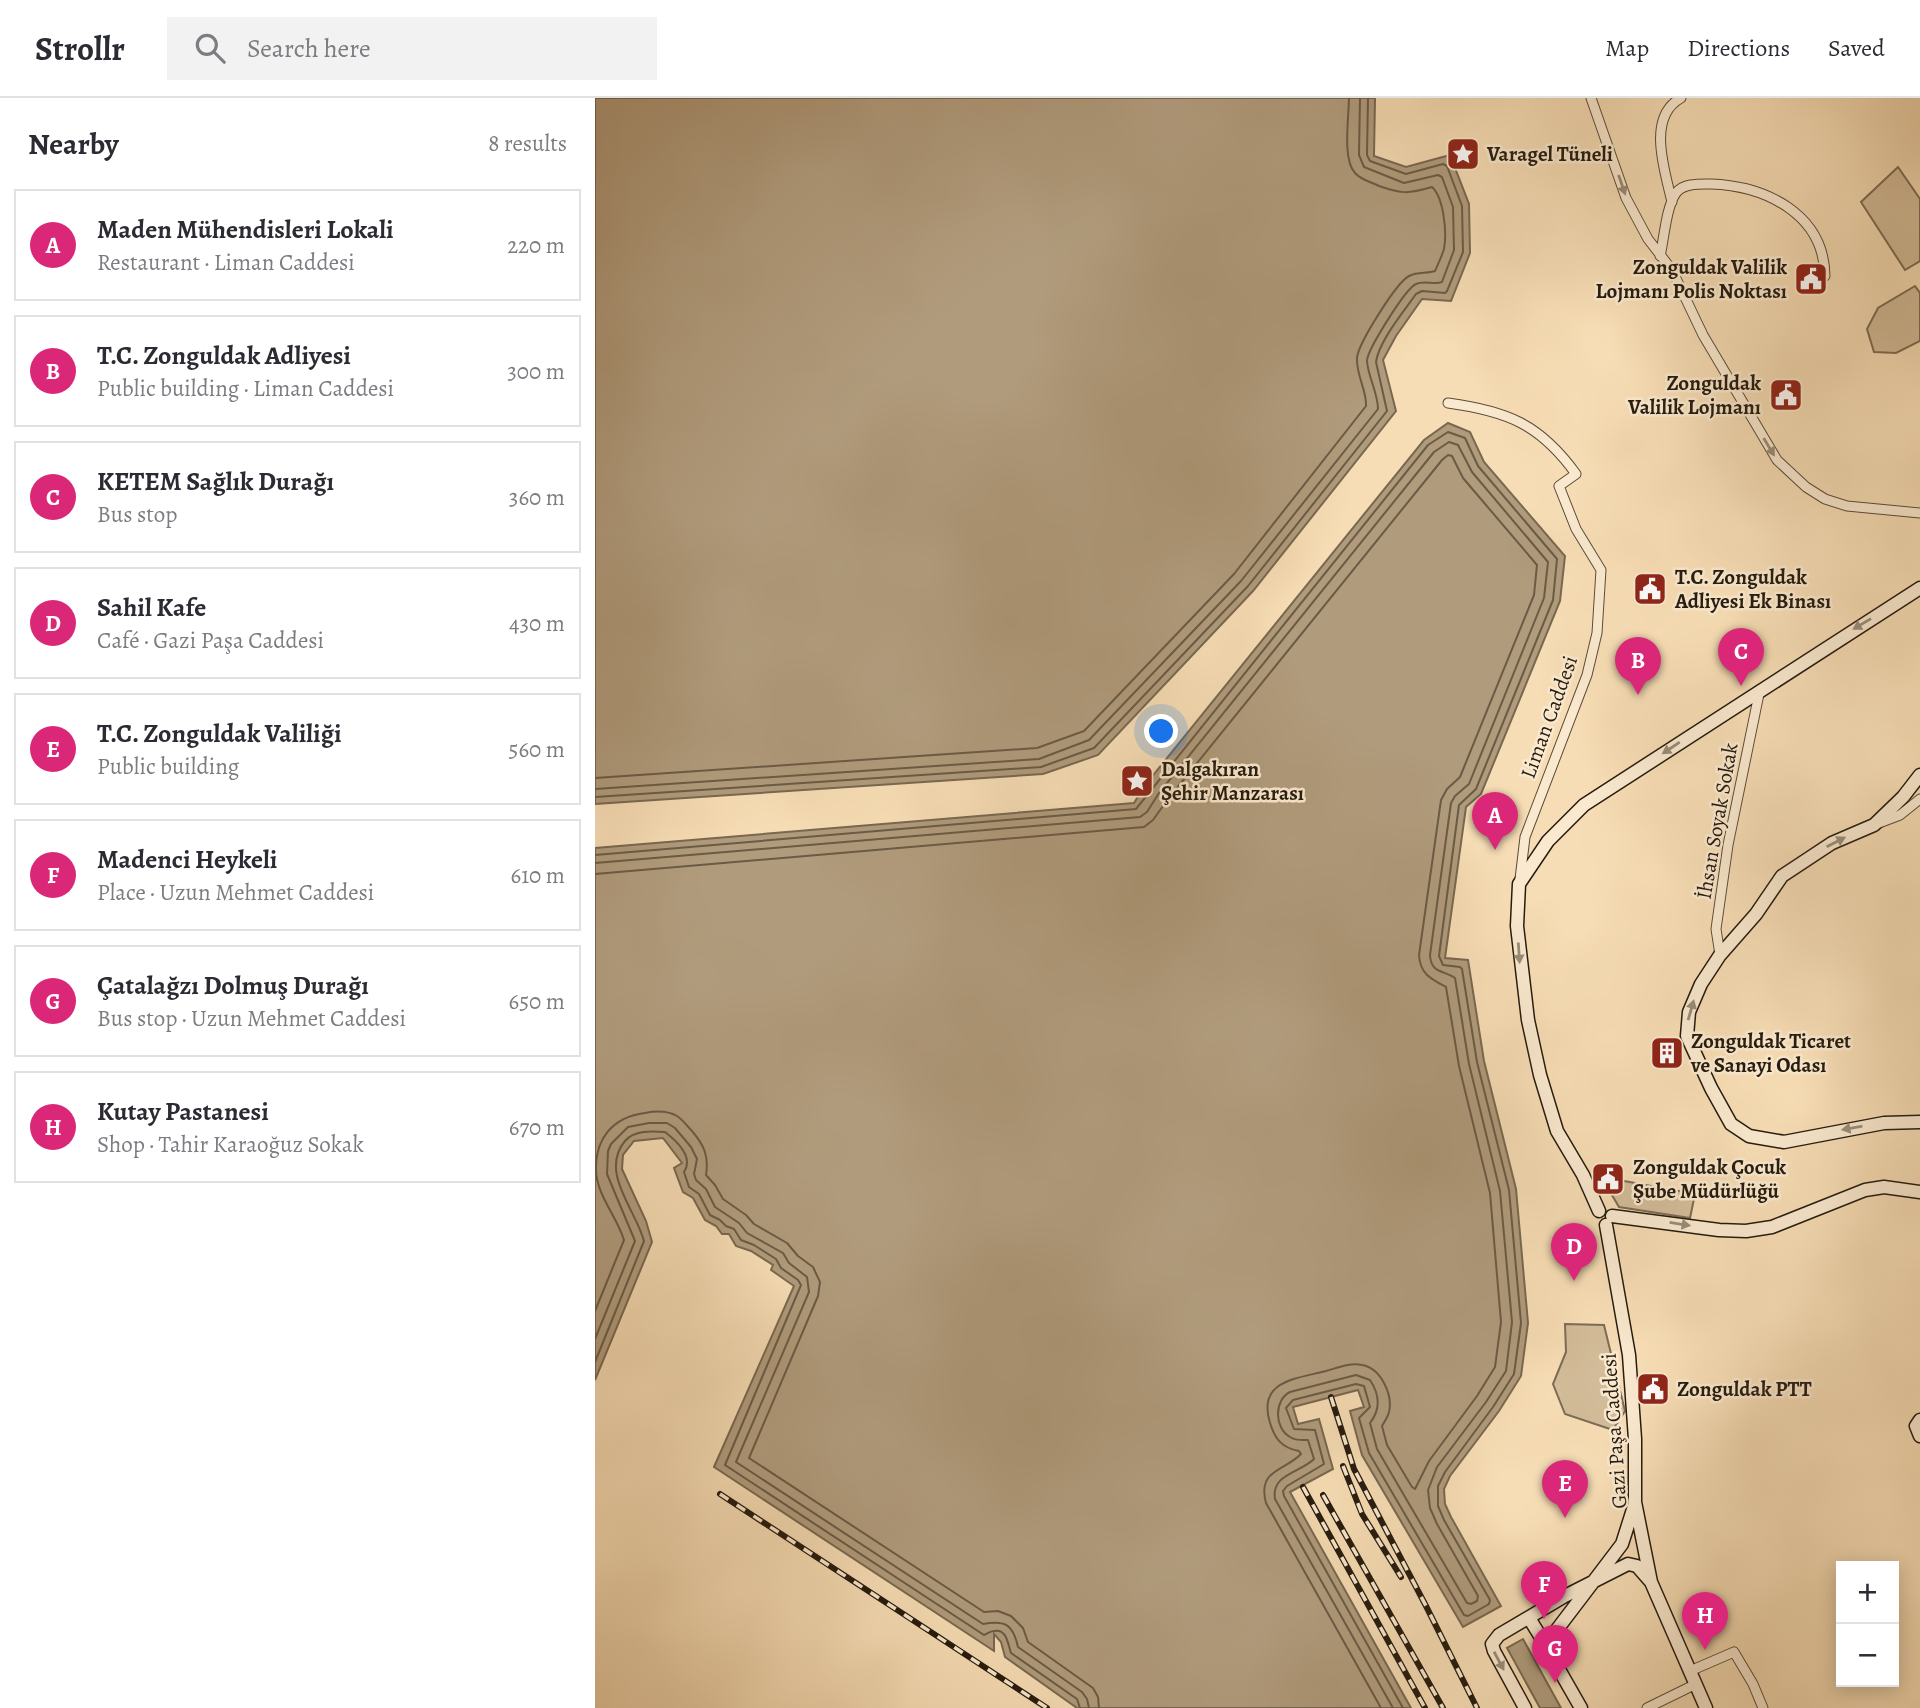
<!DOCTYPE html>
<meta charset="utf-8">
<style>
:root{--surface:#fff;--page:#f2f2f3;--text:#2b2b33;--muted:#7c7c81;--line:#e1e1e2;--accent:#db2777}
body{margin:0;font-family:Alegreya,serif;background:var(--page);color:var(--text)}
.controls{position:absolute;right:21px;bottom:21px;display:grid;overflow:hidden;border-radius:0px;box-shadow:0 4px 18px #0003}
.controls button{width:63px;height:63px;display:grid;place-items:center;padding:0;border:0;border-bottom:2px solid var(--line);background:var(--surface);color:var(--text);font:35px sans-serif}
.you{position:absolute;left:567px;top:634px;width:24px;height:24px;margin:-18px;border:5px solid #fff;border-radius:50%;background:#1a73e8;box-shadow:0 0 0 10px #1a73e833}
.badge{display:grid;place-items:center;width:46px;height:46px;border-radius:50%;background:var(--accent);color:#fff;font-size:23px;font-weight:700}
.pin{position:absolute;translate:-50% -58px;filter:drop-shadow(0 2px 4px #0008)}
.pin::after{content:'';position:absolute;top:37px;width:24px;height:21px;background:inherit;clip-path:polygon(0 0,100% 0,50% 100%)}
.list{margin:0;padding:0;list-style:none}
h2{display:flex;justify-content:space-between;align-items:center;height:91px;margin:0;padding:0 28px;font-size:30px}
h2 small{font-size:23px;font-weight:400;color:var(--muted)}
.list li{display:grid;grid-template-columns:46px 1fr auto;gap:21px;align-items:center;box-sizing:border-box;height:112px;margin:0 14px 14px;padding:0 14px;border:2px solid var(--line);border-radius:0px}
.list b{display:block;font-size:26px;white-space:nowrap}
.list p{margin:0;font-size:23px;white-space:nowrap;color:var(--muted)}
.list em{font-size:23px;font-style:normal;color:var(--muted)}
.icon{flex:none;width:38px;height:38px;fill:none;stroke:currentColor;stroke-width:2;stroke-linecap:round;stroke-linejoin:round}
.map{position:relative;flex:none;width:1325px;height:1610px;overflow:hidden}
header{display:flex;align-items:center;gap:42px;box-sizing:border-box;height:98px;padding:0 35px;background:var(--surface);border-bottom:2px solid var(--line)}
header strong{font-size:33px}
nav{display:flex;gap:38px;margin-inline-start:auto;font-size:24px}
.search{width:490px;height:63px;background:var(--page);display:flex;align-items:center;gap:18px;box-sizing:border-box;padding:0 24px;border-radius:0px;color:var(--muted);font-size:26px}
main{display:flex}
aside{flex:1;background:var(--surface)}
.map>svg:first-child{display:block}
</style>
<header>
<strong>Strollr</strong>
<div class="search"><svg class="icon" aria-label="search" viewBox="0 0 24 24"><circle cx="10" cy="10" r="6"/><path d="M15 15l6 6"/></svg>Search here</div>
<nav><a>Map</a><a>Directions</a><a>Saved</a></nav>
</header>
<main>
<aside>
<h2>Nearby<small>8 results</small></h2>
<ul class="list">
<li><span class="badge">A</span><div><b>Maden Mühendisleri Lokali</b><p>Restaurant · Liman Caddesi</p></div><em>220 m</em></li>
<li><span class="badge">B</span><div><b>T.C. Zonguldak Adliyesi</b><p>Public building · Liman Caddesi</p></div><em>300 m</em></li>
<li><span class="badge">C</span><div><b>KETEM Sağlık Durağı</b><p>Bus stop</p></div><em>360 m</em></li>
<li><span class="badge">D</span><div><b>Sahil Kafe</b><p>Café · Gazi Paşa Caddesi</p></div><em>430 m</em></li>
<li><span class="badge">E</span><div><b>T.C. Zonguldak Valiliği</b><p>Public building</p></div><em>560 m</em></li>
<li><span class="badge">F</span><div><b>Madenci Heykeli</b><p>Place · Uzun Mehmet Caddesi</p></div><em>610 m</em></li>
<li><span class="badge">G</span><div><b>Çatalağzı Dolmuş Durağı</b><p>Bus stop · Uzun Mehmet Caddesi</p></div><em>650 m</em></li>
<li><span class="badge">H</span><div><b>Kutay Pastanesi</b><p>Shop · Tahir Karaoğuz Sokak</p></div><em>670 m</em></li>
</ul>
</aside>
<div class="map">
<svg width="1325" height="1610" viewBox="0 0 1325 1610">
<rect width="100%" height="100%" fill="#f7ddb5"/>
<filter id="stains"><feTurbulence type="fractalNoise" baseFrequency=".00286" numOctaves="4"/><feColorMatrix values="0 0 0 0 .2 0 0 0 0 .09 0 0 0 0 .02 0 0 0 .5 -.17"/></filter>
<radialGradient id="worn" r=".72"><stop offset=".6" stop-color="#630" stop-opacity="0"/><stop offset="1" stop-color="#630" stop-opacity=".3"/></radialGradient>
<path fill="#d3bc99" stroke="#7c6c54" stroke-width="2" d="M1303,69l22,32v62l-15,9 -44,-68z
M1320,188l5,7v48l-24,12 -22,-1 -7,-23 11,-21z
M1029,1083l71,13 -5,24 -71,-11 -10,-17z
M970,1226l39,1 21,86 -12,19 -48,-16 -12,-30 13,-32z"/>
<path fill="#b09b7c" stroke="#786850" stroke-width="2" d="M0,0h780l-1,58 32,11 44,-12 19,49 1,49 -19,48 -29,-2 -26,37 -13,24 13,51 -143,180 -155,164 -55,19 -448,30z
M853,325l22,9 14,30 81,94 -5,45 -79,193 -15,13 -21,151 23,2 16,101 32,128 12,134 -7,53 -22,35 -49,65 -6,13 1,15 6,13 50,89 -38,21 -101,-172 -12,-44 14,-4 -6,-17 -65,17 5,17 21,-5 14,50 -43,23 121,216h-334l-72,-51 -4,-15 -7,-8v17l-280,-184 80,-181 -23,-16 2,-5 -22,-14 -15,-5 -7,-12h-7l-6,-8 -11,-6 -12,-22 -10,-6 -9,-24 8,-5 -19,-25 -29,3 -11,14 -1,14 24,52 6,21 -57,138v-532l539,-45 12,-19 278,-344z
M928,1541l38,69h-21l-33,-60z"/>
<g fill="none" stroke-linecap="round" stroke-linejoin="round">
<path stroke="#6a5b45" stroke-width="2" d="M0,680l442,-30 47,-17 150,-157 132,-168c1,-15 -10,-31 -9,-48 1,-14 39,-75 52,-82 9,-5 18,-2 26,-5 3,-7 7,-15 9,-22 3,-16 0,-51 -12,-62 -24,7 -30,7 -53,-1 -8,-4 -18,-6 -24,-13 -13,-14 -6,-56 -6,-75
M0,691l444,-30 50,-19 152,-159 137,-172c0,-16 -10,-32 -11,-48 0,-11 39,-73 49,-77 8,-4 18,1 26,-2l12,-32 -1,-43 -11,-30 -4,-2 -34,8 -40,-16 -5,-12 1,-57
M0,699l446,-30 53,-19 154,-162 139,-175 -11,-49c3,-21 28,-51 40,-68l6,-3 23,2 2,-2 16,-39 -1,-46 -15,-40 -4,-2 -37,10 -36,-13 -3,-6 1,-57
M0,757l541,-46 292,-364 20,-13 17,6 13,28 79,93 -4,41 -77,189 -17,16 -20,151 4,9 17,2 2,2 15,93 32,128 12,133 -7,51 -21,33 -48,65 -7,14v20l6,14 46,80 -1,4 -21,12 -4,-1 -95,-162 -10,-35 11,-11 -6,-21 -8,-2 -63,16 -7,8 8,21 21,1 9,34 -37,22 -4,5 1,5 119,212
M0,765l545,-46 7,-5 12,-19 275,-341 15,-10 9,3 14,27 76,90 -4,36 -75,186 -14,12 -4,7 -21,152c1,19 14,15 25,23l14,86 31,127 12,131 -6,49 -20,31 -49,65 -9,23 2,18 7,16 41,72 -1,5 -6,3 -4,-1 -90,-154 -7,-26c11,-14 10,-28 0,-43l-14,-5 -66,17c-16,8 -16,36 0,45 6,4 12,3 18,3l6,19c-14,14 -43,15 -39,40l118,209
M0,776l549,-47 9,-7 15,-21 274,-339 6,-5 4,1 11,22 74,87 -3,30 -74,182 -13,12 -6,11 -22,155c1,19 12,24 27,32l13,79 31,127 11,129 -6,45 -18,29 -48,65 -14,28 -3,-2 -25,-42 -5,-19c2,-4 6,-9 7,-14 4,-17 -8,-44 -27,-47 -11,-3 -25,3 -36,6 -31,8 -69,10 -56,52 5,16 12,25 29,28l2,3c-16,17 -44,15 -35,49l115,205
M0,1213l29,-71c-7,-23 -27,-45 -28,-69 -1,-34 18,-54 49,-58 10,-2 23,-2 32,3 6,4 10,10 15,15 12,14 17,25 14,44l9,10 8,14 23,16 8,9 33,19 11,13 15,11 7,15 -2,14 -69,162 235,154 14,-1 13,5 12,12 5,14 65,46 5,9 1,11
M0,1241l40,-98 -28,-67 1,-23 3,-7 17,-17 21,-4h18l8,5 16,19 6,12 -3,15 2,6 10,9 9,18 24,16 8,10 36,20 6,10 18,14 2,15 -73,170 247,162c22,-4 30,0 35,23l64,45 5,7 2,9
M0,1264l49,-121c-8,-31 -45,-69 -19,-100 9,-11 27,-10 40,-9 13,10 29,25 19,40l5,15 10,7 11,21 10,5 6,6 8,3 7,11 13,5 22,14 5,9 17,12 3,5 -76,180 259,170c3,-1 6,-4 10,-4 13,-3 14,14 17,22l66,46 3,9"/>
<defs>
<path id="street" d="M996,0l35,100 22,41 24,31 31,65 74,125 29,27 19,12 22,7 73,7
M1077,104c-7,-31 -26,-85 9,-104
M1065,158c4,-16 6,-49 16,-63 7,-10 24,-9 35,-9 55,2 113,30 114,92
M853,305c59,8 92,21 128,71l-17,12 17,43 25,41 -4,63 -10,42 -62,162 -5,42
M1284,725l21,-8 20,-16
M1125,857l-4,-26 12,-84 31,-151
M1095,1573l44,-19 19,32 10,24
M1052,1610l49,-24"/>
<path id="secondary" d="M1325,677l-17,22 -29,28 -42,18 -50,33 -26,38 -36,41 -19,29 -12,28 -2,24 24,52 20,36 18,12 35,6 100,-19 36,-1
M1004,1113l-16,-36 -26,-44 -17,-56 -12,-55 -11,-94 2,-42 29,-43 36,-36 336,-217
M1017,1118l107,14 27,1 26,-4 93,-37 19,-3 36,5
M1011,1127l23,130 6,84v63l16,80 55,126
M1325,1322l-4,6 4,10
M934,1520l13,21 7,8
M930,1610l-31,-57 -2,-7 7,-9 64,-38 65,-33 9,2 14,16
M986,1610l-32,-56v-12l73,-96 13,-41"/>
</defs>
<use href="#street" stroke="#5a4c38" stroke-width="11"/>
<use href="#secondary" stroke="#251b0e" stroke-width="15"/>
<use href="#street" stroke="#fae9cf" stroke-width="9"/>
<use href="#secondary" stroke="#fae9cf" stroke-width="12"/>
<defs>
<path id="rail" d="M736,1299l23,72 72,137 51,102
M748,1368l19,48 39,63
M708,1389l122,221
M125,1396l327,214
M728,1397l120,213"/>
</defs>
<use href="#rail" stroke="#251b0e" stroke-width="6"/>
<use href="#rail" stroke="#fae9cf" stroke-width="3.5" stroke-dasharray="10" stroke-linecap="butt"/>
</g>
<defs><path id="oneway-solid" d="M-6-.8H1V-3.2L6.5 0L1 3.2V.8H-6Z" transform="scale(1.75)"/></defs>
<g fill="#9a8c78">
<use href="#oneway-solid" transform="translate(1027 87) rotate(71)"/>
<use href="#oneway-solid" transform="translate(1174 349) rotate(59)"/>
<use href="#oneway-solid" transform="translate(1267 526) rotate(149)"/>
<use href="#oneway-solid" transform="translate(1076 650) rotate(146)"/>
<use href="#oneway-solid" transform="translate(1241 744) rotate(-27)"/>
<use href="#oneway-solid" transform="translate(924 855) rotate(86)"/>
<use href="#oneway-solid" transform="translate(1096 912) rotate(-74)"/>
<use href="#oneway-solid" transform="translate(1257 1030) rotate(170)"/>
<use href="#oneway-solid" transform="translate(1085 1126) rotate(9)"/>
<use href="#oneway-solid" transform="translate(904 1563) rotate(62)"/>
</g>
<defs>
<symbol id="sight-square" viewBox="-11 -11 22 22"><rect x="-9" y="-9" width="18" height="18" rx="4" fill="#8f2418" stroke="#fae9cf"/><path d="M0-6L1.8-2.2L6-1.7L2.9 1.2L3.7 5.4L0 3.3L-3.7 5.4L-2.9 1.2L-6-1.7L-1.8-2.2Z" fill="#fff"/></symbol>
<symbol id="civic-square" viewBox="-11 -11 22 22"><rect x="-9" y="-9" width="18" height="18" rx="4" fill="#8f2418" stroke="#fae9cf"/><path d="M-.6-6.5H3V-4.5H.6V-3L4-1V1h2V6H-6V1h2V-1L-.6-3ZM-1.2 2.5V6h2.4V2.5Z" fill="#fff"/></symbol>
<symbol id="building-square" viewBox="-11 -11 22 22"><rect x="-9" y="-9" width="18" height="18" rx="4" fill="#8f2418" stroke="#fae9cf"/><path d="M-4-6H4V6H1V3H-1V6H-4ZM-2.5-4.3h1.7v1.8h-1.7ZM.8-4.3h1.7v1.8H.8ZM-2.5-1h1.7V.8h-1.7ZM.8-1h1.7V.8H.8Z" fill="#fff"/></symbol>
</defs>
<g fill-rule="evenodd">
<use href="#sight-square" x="849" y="37" width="38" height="38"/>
<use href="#civic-square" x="1197" y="162" width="38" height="38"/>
<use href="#civic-square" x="1172" y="278" width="38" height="38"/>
<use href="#civic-square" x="1036" y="472" width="38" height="38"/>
<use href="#sight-square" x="523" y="664" width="38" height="38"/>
<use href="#building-square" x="1053" y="936" width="38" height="38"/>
<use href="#civic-square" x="994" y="1062" width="38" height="38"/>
<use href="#civic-square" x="1039" y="1272" width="38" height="38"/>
</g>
<g text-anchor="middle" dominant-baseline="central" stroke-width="5" stroke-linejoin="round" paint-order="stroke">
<g font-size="21" font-weight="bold" fill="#251b0e" stroke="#fae9cf" text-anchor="start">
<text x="892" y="56">Varagel Tüneli</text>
<text x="1192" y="169" text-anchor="end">Zonguldak Valilik<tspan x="1192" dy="24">Lojmanı Polis Noktası</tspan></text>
<text x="1166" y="285" text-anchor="end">Zonguldak<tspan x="1166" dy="24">Valilik Lojmanı</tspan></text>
<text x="1080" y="479">T.C. Zonguldak<tspan x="1080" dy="24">Adliyesi Ek Binası</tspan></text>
<text x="566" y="671">Dalgakıran<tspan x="566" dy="24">Şehir Manzarası</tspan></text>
<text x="1096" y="943">Zonguldak Ticaret<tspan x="1096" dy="24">ve Sanayi Odası</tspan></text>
<text x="1038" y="1069">Zonguldak Çocuk<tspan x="1038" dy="24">Şube Müdürlüğü</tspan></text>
<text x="1082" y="1291">Zonguldak PTT</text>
</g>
<g font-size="21" fill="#251b0e" stroke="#fae9cf">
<text transform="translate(954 619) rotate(-70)">Liman Caddesi</text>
<text transform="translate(1122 723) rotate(-80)">İhsan Soyak Sokak</text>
<text transform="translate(1019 1333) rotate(-94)">Gazi Paşa Caddesi</text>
</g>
</g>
<rect width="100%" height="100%" filter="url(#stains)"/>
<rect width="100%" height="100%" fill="url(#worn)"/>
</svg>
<div class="controls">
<button>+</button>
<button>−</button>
</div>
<div class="you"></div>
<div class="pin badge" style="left:900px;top:752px">A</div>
<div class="pin badge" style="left:1043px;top:597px">B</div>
<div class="pin badge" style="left:1146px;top:588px">C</div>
<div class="pin badge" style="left:979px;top:1183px">D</div>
<div class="pin badge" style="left:970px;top:1420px">E</div>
<div class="pin badge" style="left:949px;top:1521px">F</div>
<div class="pin badge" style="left:960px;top:1585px">G</div>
<div class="pin badge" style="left:1110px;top:1552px">H</div>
</div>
</main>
